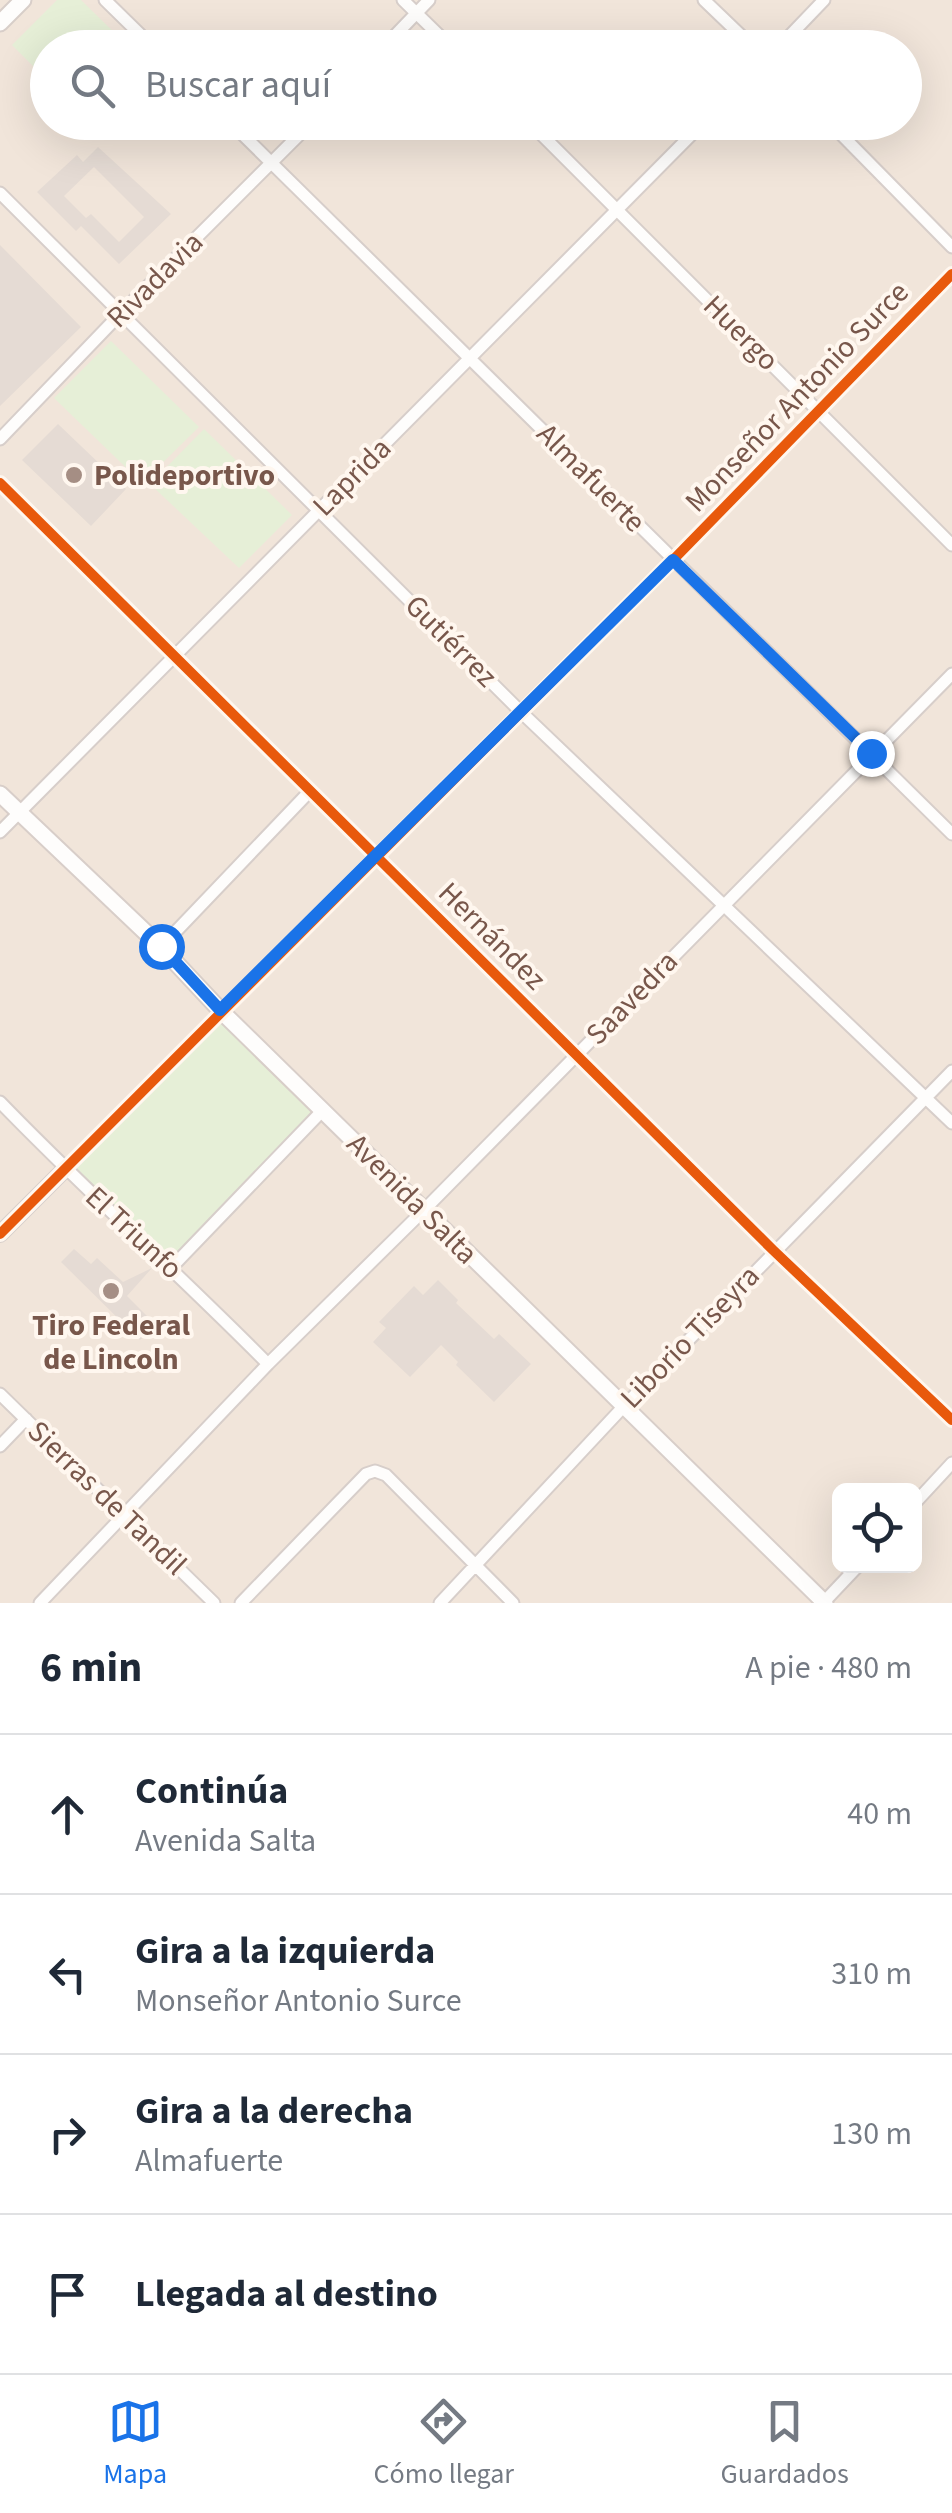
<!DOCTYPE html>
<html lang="es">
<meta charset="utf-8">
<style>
:root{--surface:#fff;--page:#f6f6f7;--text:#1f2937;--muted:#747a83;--line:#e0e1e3;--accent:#1a73e8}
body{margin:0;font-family:"Source Sans 3",sans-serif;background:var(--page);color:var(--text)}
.controls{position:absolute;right:30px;bottom:30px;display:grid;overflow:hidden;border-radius:15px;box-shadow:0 10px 40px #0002}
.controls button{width:90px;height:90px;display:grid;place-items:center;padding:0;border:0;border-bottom:2px solid var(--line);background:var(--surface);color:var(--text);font:50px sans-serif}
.stop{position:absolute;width:30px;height:30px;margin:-22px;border:8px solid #1a73e8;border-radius:50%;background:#fff}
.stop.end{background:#1a73e8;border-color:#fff;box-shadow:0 2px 10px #0008}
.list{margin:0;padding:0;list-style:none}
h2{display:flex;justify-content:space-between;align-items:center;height:130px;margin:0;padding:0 40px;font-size:42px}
h2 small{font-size:32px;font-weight:400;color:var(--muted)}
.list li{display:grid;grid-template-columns:65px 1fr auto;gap:30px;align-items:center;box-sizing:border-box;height:160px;padding:0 40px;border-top:2px solid var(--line)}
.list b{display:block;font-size:38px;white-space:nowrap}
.list p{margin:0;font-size:32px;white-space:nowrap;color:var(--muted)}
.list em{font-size:32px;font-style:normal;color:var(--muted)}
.icon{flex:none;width:55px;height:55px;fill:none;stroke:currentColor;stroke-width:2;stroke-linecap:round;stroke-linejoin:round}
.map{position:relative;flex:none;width:952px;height:1603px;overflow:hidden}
.search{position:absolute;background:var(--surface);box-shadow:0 10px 40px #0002;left:30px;right:30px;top:30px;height:110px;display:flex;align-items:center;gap:25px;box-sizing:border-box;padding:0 35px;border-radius:55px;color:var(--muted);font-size:38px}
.sheet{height:770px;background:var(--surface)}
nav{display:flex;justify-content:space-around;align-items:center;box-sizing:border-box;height:140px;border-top:2px solid var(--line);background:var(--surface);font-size:28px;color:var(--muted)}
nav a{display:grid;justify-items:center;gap:5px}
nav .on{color:var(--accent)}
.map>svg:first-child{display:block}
</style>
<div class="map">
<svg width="952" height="1603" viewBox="0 0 952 1603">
<rect width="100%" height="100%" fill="#f8f3ed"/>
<path fill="#f1e5da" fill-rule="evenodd" d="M0,0h952v1603h-952zM48,48h856v74h-856zM840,1490h74v76h-74z"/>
<path fill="#e6efd7" d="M57,0h24l48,47 -81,1 -1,32 -35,-35z
M111,341l88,86 -57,56 -88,-85z
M204,429l88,86 -53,53 -89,-84z
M220,1010l103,100 -151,157 -107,-98z"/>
<path fill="#e5dbd4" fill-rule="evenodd" d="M98,147l73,67 -52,50 -38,-38 -5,5 -39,-39 40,-37 6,7zM94,167l50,50 -25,25 -28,-28 -5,4 -22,-22z
M0,245l81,82 -81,79z
M58,424l68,65 -35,37 -69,-66z
M74,1249l17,15 6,-6 26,24 29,-14 -25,28 30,30 -17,14 -79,-78z
M438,1280l20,20 -2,3 38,36 5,-5 32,30 -37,38 -38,-37 2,-3 -17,-17 -31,32 -37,-35 13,-14 -7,-6 35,-36 9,9z"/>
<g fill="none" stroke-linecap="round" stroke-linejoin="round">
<defs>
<path id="minor" d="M105,0l49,48
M403,0l49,48
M704,0l50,48
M383,48l46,-48
M778,48l46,-48
M230,122l722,712
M529,122l423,423
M829,122l123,125
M0,193l520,518 432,412
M0,439l120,-125 192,-192
M0,483l773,767 179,170
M0,832l704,-710
M161,947l149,-156
M0,1102c87,90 180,173 268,262
M65,1169l608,-609 279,-286
M172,1267l151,-157
M0,1394l214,209
M0,1446l26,-27
M914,1504l38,-41
M40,1603l228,-239 156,-154 528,-536
M241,1603l125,-129 9,-3 11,4 127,128
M440,1603l184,-197 328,-335
M823,1603l35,-37"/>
<path id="tertiary" d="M0,1234l65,-65"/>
<path id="secondary" d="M0,23l23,-23
M0,794l161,153 59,63 605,593"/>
</defs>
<use href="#minor" stroke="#d7ceca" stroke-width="15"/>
<use href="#tertiary" stroke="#d7ceca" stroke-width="18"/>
<use href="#secondary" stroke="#d8cec9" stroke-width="19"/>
<use href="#minor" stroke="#fefdfc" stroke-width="11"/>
<use href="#tertiary" stroke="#fefdfc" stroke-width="14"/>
<use href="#secondary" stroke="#fefdfc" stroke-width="15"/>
<defs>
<path id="cycleway" d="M0,483l773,767 179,170
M0,1234l673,-674 279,-286"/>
</defs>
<use href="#cycleway" stroke="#fff7ef" stroke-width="16"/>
<use href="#cycleway" stroke="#e8590c" stroke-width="10"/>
</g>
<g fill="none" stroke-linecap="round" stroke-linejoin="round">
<path stroke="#1a73e8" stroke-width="12" d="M161,946l59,64 453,-450 198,193"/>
</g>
<g fill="#a58e84" stroke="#fff7ef" stroke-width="4">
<circle cx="74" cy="475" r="10"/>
<circle cx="111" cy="1291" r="10"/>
</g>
<g text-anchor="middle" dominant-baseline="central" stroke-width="8" stroke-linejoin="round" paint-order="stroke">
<g font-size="30" fill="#78574b" stroke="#fff7ef">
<text transform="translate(155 280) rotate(-45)">Rivadavia</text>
<text transform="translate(741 333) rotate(45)">Huergo</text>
<text transform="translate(797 397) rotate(-46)">Monseñor Antonio Surce</text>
<text transform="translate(352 477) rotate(-45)">Laprida</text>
<text transform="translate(591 478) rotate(45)">Almafuerte</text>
<text transform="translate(451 641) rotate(45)">Gutiérrez</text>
<text transform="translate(492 936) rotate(45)">Hernández</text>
<text transform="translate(632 998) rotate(-46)">Saavedra</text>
<text transform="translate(412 1199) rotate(45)">Avenida Salta</text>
<text transform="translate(134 1233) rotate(43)">El Triunfo</text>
<text transform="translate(690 1337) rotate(-46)">Liborio Tiseyra</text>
<text transform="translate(107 1498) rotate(44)">Sierras de Tandil</text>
</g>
<g font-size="30" font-weight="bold" fill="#78574b" stroke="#fff7ef" text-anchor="start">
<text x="94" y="475">Polideportivo</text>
<text x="111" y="1325" text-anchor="middle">Tiro Federal<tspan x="111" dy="34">de Lincoln</tspan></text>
</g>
</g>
</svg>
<div class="controls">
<button><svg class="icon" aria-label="locate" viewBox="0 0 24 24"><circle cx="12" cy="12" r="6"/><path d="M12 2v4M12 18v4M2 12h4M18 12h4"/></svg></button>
</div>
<div class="stop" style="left:161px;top:946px"></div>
<div class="stop end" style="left:871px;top:753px"></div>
<div class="search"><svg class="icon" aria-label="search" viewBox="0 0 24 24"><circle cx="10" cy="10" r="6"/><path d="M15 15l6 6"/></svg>Buscar aquí</div>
</div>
<section class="sheet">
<h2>6 min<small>A pie · 480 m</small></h2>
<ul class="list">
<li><svg class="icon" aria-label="ahead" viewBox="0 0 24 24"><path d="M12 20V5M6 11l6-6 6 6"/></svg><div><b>Continúa</b><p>Avenida Salta</p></div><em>40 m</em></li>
<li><svg class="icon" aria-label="left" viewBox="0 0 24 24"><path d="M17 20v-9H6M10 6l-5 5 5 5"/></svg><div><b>Gira a la izquierda</b><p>Monseñor Antonio Surce</p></div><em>310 m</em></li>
<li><svg class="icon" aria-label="right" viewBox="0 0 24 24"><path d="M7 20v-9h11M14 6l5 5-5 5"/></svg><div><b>Gira a la derecha</b><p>Almafuerte</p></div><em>130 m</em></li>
<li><svg class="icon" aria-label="arrive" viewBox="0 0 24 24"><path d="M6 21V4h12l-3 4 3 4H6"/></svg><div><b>Llegada al destino</b></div></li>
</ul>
</section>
<nav>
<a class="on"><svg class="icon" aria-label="map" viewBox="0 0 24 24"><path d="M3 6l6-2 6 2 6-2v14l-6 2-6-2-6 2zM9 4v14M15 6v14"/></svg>Mapa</a>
<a><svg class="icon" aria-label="directions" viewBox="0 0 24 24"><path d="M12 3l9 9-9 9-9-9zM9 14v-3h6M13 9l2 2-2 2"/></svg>Cómo llegar</a>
<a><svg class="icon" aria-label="saved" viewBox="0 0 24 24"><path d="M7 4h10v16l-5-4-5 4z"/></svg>Guardados</a>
</nav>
